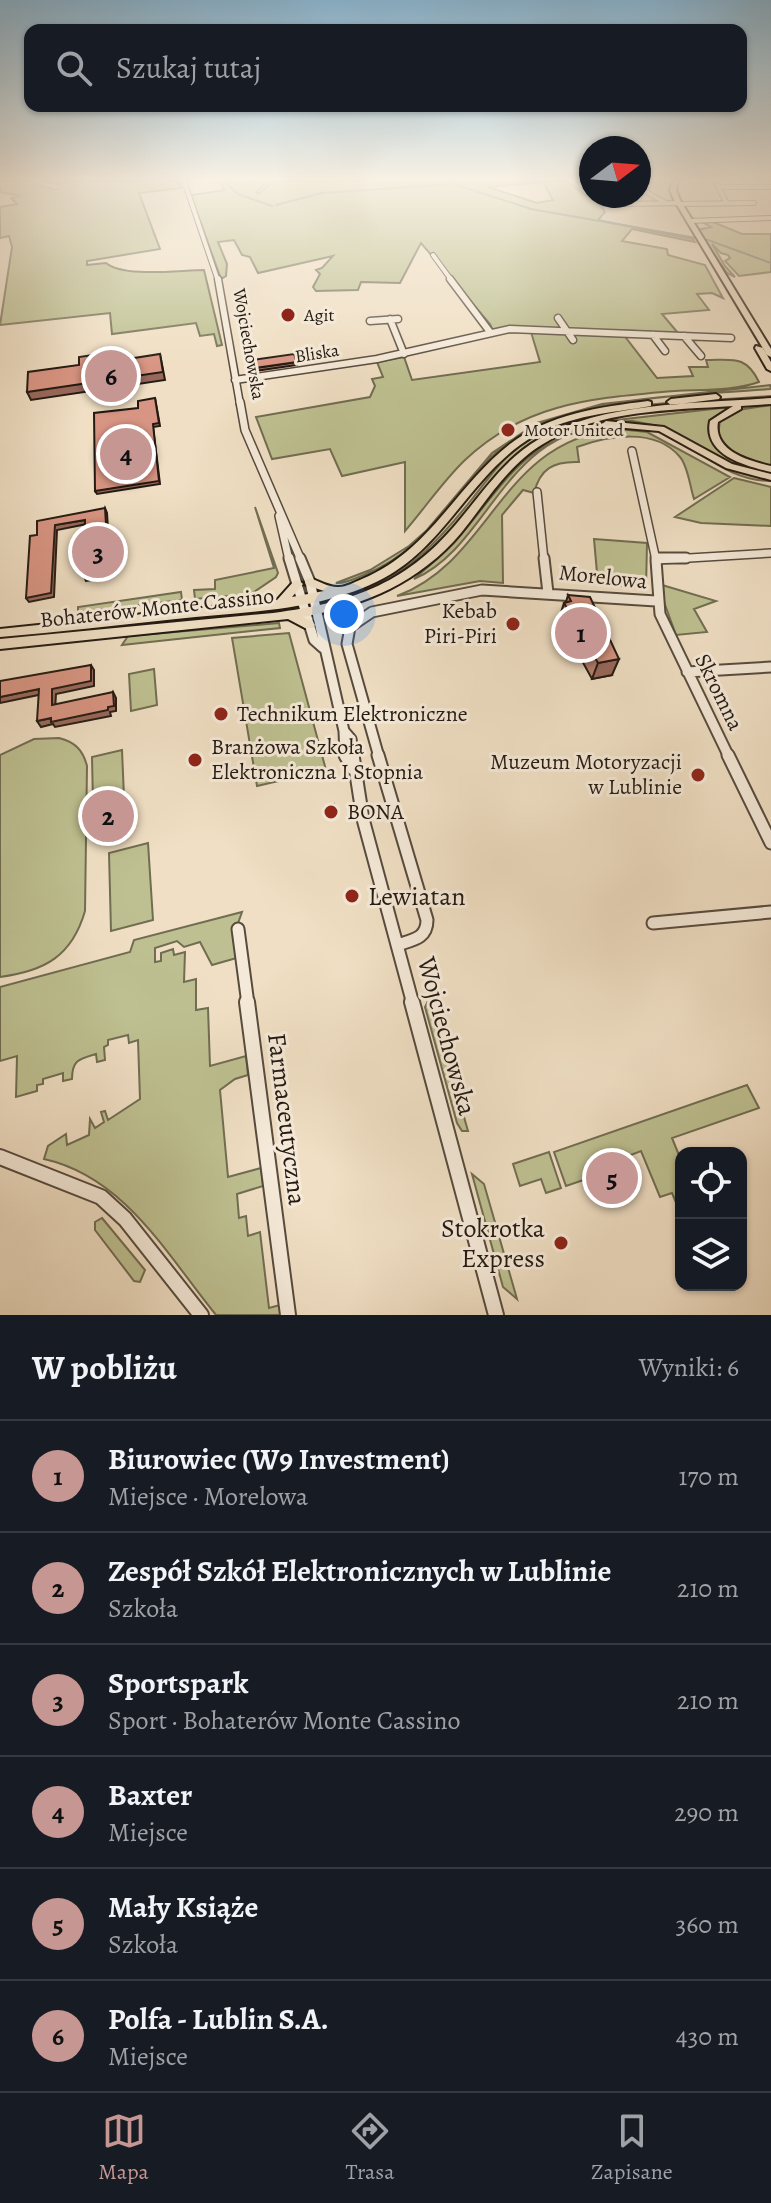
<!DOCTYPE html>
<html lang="pl">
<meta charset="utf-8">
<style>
:root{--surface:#171b24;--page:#242831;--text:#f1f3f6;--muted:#9ea1a6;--line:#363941;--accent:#c59692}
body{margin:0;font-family:Alegreya,serif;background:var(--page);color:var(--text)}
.controls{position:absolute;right:24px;bottom:24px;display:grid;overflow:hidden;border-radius:16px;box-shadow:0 2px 6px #0004}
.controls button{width:72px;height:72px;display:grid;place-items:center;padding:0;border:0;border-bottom:2px solid var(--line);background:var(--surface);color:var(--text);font:40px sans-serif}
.compass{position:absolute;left:579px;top:136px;width:72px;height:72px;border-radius:50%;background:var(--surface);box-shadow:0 2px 6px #0004;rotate:74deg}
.you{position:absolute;left:344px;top:614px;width:28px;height:28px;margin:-20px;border:6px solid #fff;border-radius:50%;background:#1a73e8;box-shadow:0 0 0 12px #1a73e833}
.badge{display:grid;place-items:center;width:52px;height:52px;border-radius:50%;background:var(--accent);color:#111;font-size:26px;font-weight:700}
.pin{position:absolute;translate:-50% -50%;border:4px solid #fff;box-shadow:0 2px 8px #0006}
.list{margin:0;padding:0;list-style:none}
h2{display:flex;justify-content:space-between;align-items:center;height:104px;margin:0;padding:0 32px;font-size:34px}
h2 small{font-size:26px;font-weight:400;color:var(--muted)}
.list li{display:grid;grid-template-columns:52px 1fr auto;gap:24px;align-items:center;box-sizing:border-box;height:112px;padding:0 32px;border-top:2px solid var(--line)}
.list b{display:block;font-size:30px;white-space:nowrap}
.list p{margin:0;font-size:26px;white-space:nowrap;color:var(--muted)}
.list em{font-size:26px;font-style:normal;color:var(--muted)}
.icon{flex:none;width:44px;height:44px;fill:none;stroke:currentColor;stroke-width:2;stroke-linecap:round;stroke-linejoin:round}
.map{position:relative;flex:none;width:771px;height:1315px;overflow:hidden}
.search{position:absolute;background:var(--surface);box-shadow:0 2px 6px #0004;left:24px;right:24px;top:24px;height:88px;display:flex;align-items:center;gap:20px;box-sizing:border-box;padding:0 28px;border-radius:16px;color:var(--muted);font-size:30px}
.sheet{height:776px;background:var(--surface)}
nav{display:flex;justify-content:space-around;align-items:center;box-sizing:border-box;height:112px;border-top:2px solid var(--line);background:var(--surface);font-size:22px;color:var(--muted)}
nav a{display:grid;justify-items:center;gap:4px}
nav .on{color:var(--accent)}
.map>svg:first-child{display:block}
</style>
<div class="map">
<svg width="771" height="1315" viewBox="0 0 771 1315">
<rect width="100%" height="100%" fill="#f0dfc4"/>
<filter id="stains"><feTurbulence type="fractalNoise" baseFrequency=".0025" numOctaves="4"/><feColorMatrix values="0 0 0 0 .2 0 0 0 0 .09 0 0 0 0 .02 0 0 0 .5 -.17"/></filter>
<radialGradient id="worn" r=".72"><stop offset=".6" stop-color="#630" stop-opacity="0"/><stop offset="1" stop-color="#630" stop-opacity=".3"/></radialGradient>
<path fill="#bec091" stroke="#716d52" stroke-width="2" fill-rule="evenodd" d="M0,181h48l7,4 10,-4h113l3,7 -42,5 21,56 -73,12v4l19,-2c18,15 74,7 98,7l18,75 -5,1 -3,-12 -14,2 -4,-13 -84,11 -2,-21 -110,12 12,-78 -3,-11 -9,2v-31l17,-3 -6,-6 9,-2 -20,-4z
M219,181h50l-13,11 2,2 16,-13h292l35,25 4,6 -7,8 95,19 2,3 -63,-13 -10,12 45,8 1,6 37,10 18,33 -11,-5 -15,1 12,16 -47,4 16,19 -58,-3 37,48 36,-2 -4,-9h19l-2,-7c27,0 40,-5 53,22 -28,10 -66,7 -97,10 -76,7 -139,13 -197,68 -22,21 -40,48 -60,71v-69l-63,14 -12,-27 -58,10 -16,-42 114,-20 5,-11 -3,-7 11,-2 -6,-15 27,-5 8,23 128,-18 -9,-30 -37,1 -4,-9 -69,-81 -21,40 -39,-1 -3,8 -42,1 -3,-4 7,-13 -4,-4 6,-2 11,-12 -75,17 -8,-16 -8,-2 -8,-15 -16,2 9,22 -1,12 -5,3 -30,-84 34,-5zM543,182l10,18 -16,3 -49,-16z
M702,222h11l29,12h29v38l-32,4 -14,-15 5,-3 -2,-3 -7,-2 -9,-9 13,22 10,11 -8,-4 -30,-43 14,-3z
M770,385l1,4c-78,7 -188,5 -255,48 -60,40 -77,108 -152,138 -9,4 -20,9 -28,8l34,-13 39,-24 18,-16 65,-77 45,-30 65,-19z
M771,396v2c-74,8 -188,7 -248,51 -37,28 -57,76 -92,106 -25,21 -57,33 -86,45l-2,-3c61,-19 90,-49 129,-98 15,-19 30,-40 49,-54 65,-47 173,-42 250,-49z
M771,405v62l-37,-14 -16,-16 2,-17 18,-10z
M730,407l-20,13c-4,11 0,17 6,25l55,26v3l-32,-6 -76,-41 -30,-6 -34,1z
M608,425l27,1 30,6 64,37 42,12c-43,0 -69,-30 -105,-47 -14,-6 -34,-8 -48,-8 -113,-2 -127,120 -204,153 15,-14 32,-26 45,-42 49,-58 66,-99 149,-112z
M618,429l29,3 83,45 -36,22c-4,-12 -6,-33 -14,-42 -25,-30 -72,-21 -103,-10l2,15c-26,-1 -39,7 -45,31l-11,-3 -21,25 1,68 -23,-2 -83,15c96,-36 102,-155 221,-167z
M734,478l37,9v39l-70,-3 -26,-6z
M255,507l23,66 -2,4 -25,17 -56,5 -1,-9 21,-1v-9l59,-12z
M594,539l53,4 -1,45 -48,-4z
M662,585l54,16 -22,8 13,23 -31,3 -12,-33z
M181,592l1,8 -104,12v-5z
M279,623l1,5 -158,17 6,-9z
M289,633l37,137 -69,16 -25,-148z
M154,669l3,36 -26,6 -2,-37z
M59,738c16,4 24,12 28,28l-2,145c-13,45 -40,60 -85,66v-222l34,-16z
M122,750l2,47 -31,7 -1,-47z
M148,843l5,77 -42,11 -2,-78z
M242,912l-6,17 4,28 -28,8 -12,-23 -16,5 -7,-6 -22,7v14l6,-1v-8l12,-4 1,6 11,-3 -1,30 12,-3v31l12,-2 2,58 36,-10 2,19 -13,4 -15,11 8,87 33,-9 2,18 -26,8 2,24 7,-2 2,20 12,-4 9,76 11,-3 1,10h-65c-49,-60 -91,-138 -172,-156l4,-13 18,-12 1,11 22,-10 1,-16 5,9 9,-6 -3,-10 4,-1 3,9 32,-21 -2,-59 -9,3 -1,-8 -20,5v5l-4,2 1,13 -8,2 -1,-8c-17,5 -24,6 -24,25l-9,2v-8l-20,6v5l-6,1v6l-21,6 1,-41 -17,5v-74l130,-35 4,-12z
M430,997l1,4 37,130h-6l-5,-8 -32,-116z
M747,1085l12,23 -87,30 9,22v54l-9,-21 -12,4 -19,-46 -13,5 3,8 -65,22 -12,-34z
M549,1152l12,36 -15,5 -5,-14 -21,7 -7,-22z
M472,1174l12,10 33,115 -14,-12z
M102,1218l43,52 -5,12 -6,-1 -39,-51v-8z"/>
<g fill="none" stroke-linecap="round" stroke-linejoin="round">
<path stroke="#6b7b74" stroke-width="2" d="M223,181l15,13 34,12
M276,205l46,-12 132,-9 77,25 177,31 63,23"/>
<defs>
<path id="minor-far5" d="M35,181l21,6
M184,181l34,100
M588,181l3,3
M715,181l11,21
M718,187h53
M639,188l27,15
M607,196l16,8 56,-1
M679,204l75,-1
M689,221l82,-3
M433,255l19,26"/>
<path id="minor-far4" d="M218,279l22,125
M450,279l40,53
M558,318l15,22
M390,319l14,35
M370,321l28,-2
M653,335l12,16
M684,336l17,20
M235,380l142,-21 133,-30 221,9"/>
<path id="minor-far3" d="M240,402l5,28 56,130
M632,451l24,109 115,-7
M537,492l7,68
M279,516l10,44"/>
<path id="minor-far2" d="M289,558l25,82 9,8
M300,558l10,24 34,149 1,26
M544,558l4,35
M656,558h30
M656,560l4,54 69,143
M687,672l84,-5
M344,731l7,8 3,18
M379,757l-32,-113 3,-17 22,-15 110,-22 174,11"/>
<path id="minor-far1" d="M345,755l8,14
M353,755l10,64 50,185
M378,755l49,165c0,19 -15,20 -30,25
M728,755l43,88
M653,923l118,-11
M238,929l10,75"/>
<path id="minor" d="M247,1002l41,313
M412,1002l84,313
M0,1157l101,40 24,22 76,96"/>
<path id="major" d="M673,181h5l-2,9 4,10 91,149v8l-4,-2 -93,-155 -4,-10z
M756,346l7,2 8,14v9l-4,-2 -12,-21z
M716,394l4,3 -1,2 -48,6 -4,-3 4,-3z
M771,398v6l-30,2v3l-23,13c-5,29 31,39 53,44v6c-26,-6 -68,-17 -61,-51l23,-15c-62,4 -135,4 -190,38 -35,21 -57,58 -82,89 -41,49 -96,72 -158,84l10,5 2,3 -2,3h-8l-17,-9 -288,30v-10l273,-26c82,-11 136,-30 189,-96 23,-28 45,-60 77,-78 68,-38 156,-35 232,-41z
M648,401l3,1v4c-40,7 -81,9 -117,30 -61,35 -87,108 -150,142 -61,33 -140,34 -208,41 -59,6 -117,13 -176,18v-8l277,-29 17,-19 4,-1 5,4 -11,13 32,-6 -18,-6 -1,-3 1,-3 4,-1c8,3 20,10 29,9 7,0 16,-5 23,-8 68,-28 93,-92 148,-135 39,-30 90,-37 138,-43z
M606,421l58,6 68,37 39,10v6l-45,-12 -67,-37 -56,-5 -1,-2z"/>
</defs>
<use href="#minor-far5" stroke="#574b3e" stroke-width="6"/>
<use href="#minor-far4" stroke="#574b3e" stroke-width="9"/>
<use href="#minor-far3" stroke="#574b3e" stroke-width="10"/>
<use href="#minor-far2" stroke="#574b3e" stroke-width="13"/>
<use href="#minor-far1" stroke="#574b3e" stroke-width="15"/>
<use href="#minor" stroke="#574b3e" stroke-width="18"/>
<use href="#major" stroke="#241a12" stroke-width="4"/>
<use href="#minor-far5" stroke="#f5ead9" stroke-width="4"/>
<use href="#minor-far4" stroke="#f5ead9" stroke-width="6"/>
<use href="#minor-far3" stroke="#f5ead9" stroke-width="7"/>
<use href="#minor-far2" stroke="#f5ead9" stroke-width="9"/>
<use href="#minor-far1" stroke="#f5ead9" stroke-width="11"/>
<use href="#minor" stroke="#f5ead9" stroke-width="14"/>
<use href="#major" fill="#f0dfc4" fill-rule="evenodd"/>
</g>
<path fill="#bb8071" stroke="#241a12" stroke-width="2" d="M568,595l44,80 -20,4 -33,-60 5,-16 2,-1z"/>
<path fill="#98685c" stroke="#241a12" stroke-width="2" d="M160,354l5,26 -134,20 -4,-8z
M297,362v3l-42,6v-3z
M155,398l5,28 -7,1 7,57 -63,10 -2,-3 58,-67z
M105,508l2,5 4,64 -25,4 -2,-5z
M85,520l2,4 -30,6 -3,67 -25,5 -3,-4 29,-73z
M619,659l-7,16 -20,4 6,-16z
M91,665l3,5v16l-38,8 -1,16 -3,-5v-16z
M39,689l4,5 -43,9v-6z
M113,692l3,6v13l-6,1 1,4 -56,11 -2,-3 -12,3 -4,-6 71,-14z"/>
<path fill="#d99583" stroke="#241a12" stroke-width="2" d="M120,351l1,9 39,-6 3,18 -136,20 1,-20 51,-7v-8z
M294,354l3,8 -42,6 -3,-8z
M155,398l4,25 -6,1 6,57 -64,10 -1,-78 44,-5v-7z
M105,508l4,64 -25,4 1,-56 -30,5 -4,68 -25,5 4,-62 7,-1v-14z
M568,595l22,2 29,62 -21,4 -34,-60 7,-2z
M91,665v16l-39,8v16l61,-13 1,14 -6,1v3l-57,12v-4l-14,3 2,-32 -39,8v-16z
M334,804l3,10 -9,2 -3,-9z"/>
<linearGradient id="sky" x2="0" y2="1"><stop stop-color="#89b7d4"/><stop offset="0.49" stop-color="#f8f1e4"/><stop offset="1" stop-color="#f8f1e4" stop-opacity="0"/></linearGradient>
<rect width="771" height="366" fill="url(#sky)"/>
<g fill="#8f2418" stroke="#f5ead9" stroke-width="3">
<circle cx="288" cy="315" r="8"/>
<circle cx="508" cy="430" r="8"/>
<circle cx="513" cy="624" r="8"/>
<circle cx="221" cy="714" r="8"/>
<circle cx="195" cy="760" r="8"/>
<circle cx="698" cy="775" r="8"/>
<circle cx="331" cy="812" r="8"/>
<circle cx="352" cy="896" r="8"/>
<circle cx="561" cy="1243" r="8"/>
</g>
<g text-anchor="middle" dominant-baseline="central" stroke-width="6" stroke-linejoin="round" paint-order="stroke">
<g font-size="18" fill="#241a12" stroke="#f5ead9" text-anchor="start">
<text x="304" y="315">Agit</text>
<text x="524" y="430">Motor United</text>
</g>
<g font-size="18" fill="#241a12" stroke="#f5ead9">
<text transform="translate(249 344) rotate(80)">Wojciechowska</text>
<text transform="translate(317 353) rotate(-9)">Bliska</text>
</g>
<g font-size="22" fill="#241a12" stroke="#f5ead9">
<text transform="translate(603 577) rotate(6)">Morelowa</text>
<text transform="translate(157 608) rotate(-6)">Bohaterów Monte Cassino</text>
<text transform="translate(719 692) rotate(64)">Skromna</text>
</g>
<g font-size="22" fill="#241a12" stroke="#f5ead9" text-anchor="start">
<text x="497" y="611" text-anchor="end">Kebab<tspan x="497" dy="25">Piri-Piri</tspan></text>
<text x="237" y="714">Technikum Elektroniczne</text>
<text x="211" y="747">Branżowa Szkoła<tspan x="211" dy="25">Elektroniczna I Stopnia</tspan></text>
<text x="682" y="762" text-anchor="end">Muzeum Motoryzacji<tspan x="682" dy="25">w Lublinie</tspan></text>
<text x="347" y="812">BONA</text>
</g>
<g font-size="26" fill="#241a12" stroke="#f5ead9" text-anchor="start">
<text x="368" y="896">Lewiatan</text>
<text x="545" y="1228" text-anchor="end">Stokrotka<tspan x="545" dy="30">Express</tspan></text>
</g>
<g font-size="26" fill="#241a12" stroke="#f5ead9">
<text transform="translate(447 1036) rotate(75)">Wojciechowska</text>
<text transform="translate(287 1119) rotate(83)">Farmaceutyczna</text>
</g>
</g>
<rect width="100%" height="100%" filter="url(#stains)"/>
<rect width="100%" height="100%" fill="url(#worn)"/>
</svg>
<div class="controls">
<button><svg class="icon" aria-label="locate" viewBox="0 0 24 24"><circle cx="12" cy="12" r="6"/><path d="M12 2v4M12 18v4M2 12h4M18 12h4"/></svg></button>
<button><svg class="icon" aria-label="layers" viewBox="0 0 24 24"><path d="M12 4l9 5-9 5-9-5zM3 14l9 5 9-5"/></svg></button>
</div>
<svg class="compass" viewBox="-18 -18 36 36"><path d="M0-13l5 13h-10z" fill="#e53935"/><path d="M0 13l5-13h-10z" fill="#9ea1a6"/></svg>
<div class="you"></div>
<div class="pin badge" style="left:581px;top:633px">1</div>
<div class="pin badge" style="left:108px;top:816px">2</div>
<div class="pin badge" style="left:98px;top:552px">3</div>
<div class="pin badge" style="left:126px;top:454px">4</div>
<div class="pin badge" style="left:612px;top:1178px">5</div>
<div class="pin badge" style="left:111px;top:376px">6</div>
<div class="search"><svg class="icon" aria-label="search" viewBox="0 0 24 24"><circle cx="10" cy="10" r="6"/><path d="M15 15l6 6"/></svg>Szukaj tutaj</div>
</div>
<section class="sheet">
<h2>W pobliżu<small>Wyniki: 6</small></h2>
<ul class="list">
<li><span class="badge">1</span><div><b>Biurowiec (W9 Investment)</b><p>Miejsce · Morelowa</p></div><em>170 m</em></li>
<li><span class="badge">2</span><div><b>Zespół Szkół Elektronicznych w Lublinie</b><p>Szkoła</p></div><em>210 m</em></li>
<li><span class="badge">3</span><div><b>Sportspark</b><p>Sport · Bohaterów Monte Cassino</p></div><em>210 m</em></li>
<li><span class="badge">4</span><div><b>Baxter</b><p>Miejsce</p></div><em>290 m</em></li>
<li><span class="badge">5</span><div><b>Mały Książe</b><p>Szkoła</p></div><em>360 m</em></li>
<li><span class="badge">6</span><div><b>Polfa - Lublin S.A.</b><p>Miejsce</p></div><em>430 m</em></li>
</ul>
</section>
<nav>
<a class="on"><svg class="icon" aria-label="map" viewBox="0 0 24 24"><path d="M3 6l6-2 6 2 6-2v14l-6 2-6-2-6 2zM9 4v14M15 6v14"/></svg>Mapa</a>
<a><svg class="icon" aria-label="directions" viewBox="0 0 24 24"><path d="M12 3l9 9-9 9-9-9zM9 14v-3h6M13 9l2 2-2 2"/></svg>Trasa</a>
<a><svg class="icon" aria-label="saved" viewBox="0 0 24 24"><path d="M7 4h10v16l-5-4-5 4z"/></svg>Zapisane</a>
</nav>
